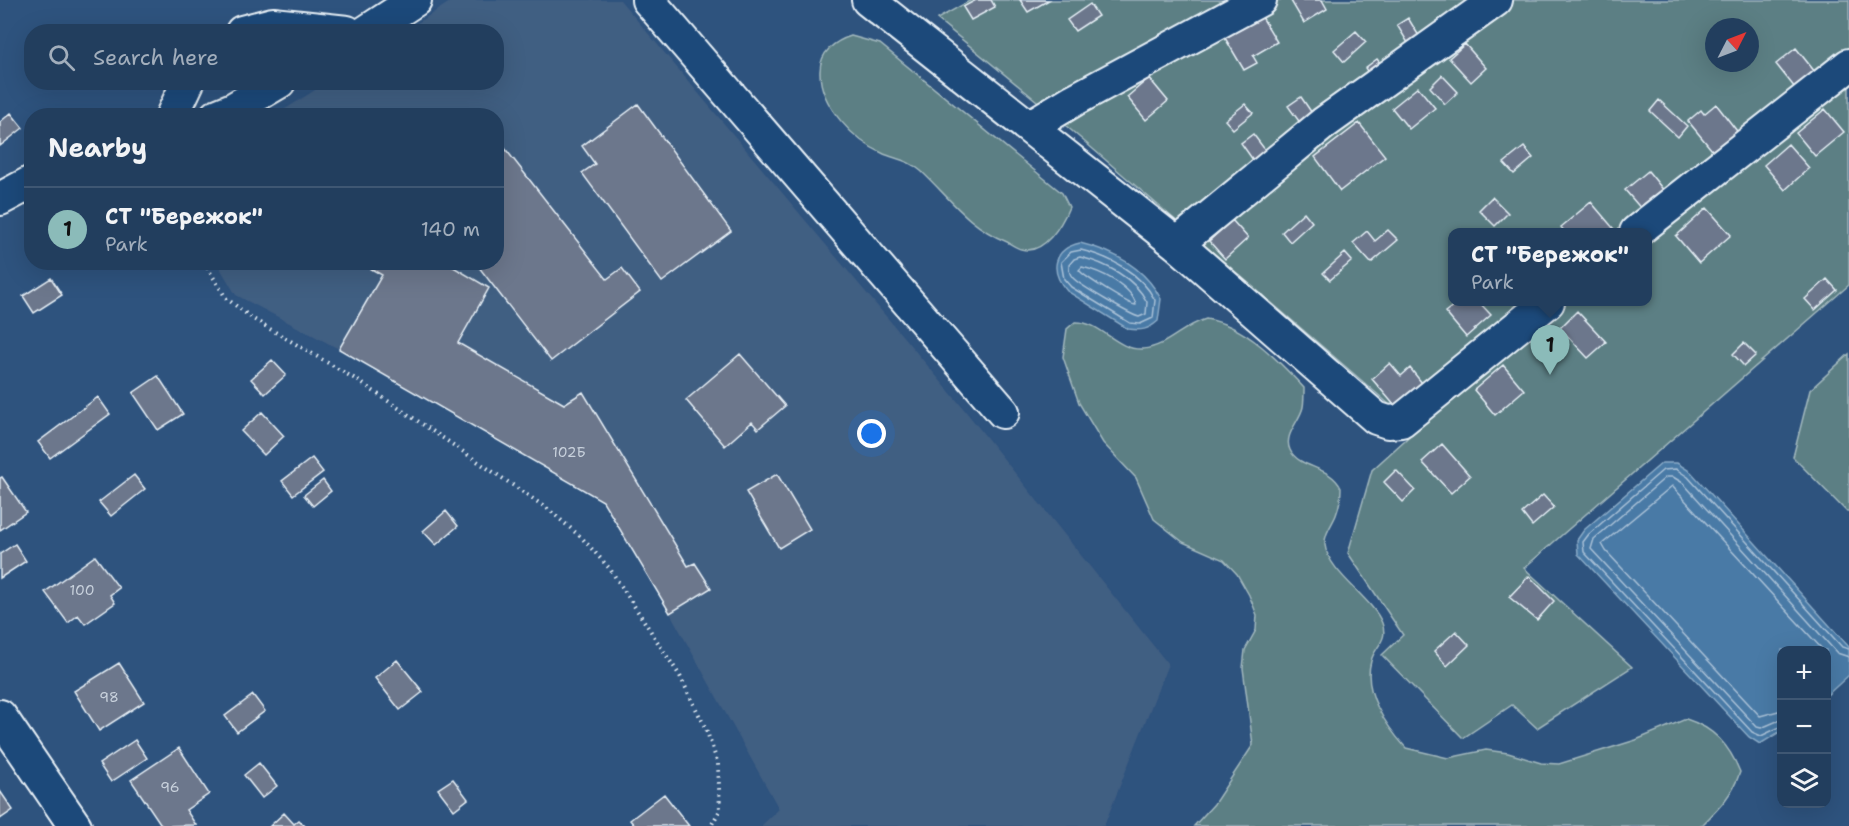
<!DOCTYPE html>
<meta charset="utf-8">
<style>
:root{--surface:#223e5e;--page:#2a4564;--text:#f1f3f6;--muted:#a2aebc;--line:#3f5773;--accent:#8bbbb9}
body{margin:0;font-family:"Shantell Sans",sans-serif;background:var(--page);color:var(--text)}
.controls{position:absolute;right:18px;bottom:18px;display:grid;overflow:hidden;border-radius:12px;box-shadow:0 6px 24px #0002}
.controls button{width:54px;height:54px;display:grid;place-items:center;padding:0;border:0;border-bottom:2px solid var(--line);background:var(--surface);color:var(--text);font:30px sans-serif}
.compass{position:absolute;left:1705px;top:18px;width:54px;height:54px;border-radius:50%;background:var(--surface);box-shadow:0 6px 24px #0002;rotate:48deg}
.you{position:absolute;left:872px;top:434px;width:21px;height:21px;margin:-15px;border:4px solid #fff;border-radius:50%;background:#1a73e8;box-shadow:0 0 0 9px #1a73e833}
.badge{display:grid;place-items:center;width:39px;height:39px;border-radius:50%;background:var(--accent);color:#111;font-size:20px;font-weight:700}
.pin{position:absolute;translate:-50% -50px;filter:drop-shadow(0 2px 3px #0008)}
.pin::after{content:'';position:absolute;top:32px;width:21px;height:18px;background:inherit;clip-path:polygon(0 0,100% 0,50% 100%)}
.popup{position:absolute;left:1448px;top:228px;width:204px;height:78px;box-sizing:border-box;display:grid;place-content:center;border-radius:12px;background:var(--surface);filter:drop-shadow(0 2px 4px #0005);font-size:20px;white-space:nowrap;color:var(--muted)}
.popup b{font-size:22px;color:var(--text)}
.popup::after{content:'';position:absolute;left:50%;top:100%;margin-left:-12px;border:12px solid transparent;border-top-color:var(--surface)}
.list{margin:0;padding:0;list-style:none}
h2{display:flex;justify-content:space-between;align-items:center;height:78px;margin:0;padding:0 24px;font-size:26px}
h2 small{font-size:20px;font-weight:400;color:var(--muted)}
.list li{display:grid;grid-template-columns:39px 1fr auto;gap:18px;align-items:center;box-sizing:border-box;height:84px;padding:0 24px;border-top:2px solid var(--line)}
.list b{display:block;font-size:22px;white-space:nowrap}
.list p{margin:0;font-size:20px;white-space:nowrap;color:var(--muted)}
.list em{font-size:20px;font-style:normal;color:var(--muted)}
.icon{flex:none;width:33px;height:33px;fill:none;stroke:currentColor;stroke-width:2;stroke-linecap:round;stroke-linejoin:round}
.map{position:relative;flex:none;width:1849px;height:826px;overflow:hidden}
.search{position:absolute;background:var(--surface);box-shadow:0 6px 24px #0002;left:24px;top:24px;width:480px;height:66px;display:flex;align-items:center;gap:15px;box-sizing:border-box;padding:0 21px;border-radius:24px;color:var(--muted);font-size:22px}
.panel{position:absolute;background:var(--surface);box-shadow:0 6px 24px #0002;left:24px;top:108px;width:480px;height:162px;border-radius:24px}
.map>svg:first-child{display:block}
</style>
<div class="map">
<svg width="1849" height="826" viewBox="0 0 1849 826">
<rect width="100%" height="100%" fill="#2e537e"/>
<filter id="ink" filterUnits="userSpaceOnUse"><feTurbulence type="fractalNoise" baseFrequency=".0167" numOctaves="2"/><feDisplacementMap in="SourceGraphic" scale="12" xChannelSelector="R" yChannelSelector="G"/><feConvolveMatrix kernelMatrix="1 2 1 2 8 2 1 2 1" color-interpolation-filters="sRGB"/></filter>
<g filter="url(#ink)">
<path fill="#415e82" d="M453,0h167l339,403 209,261 -64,162h-343l18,-17 -109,-196 -67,-112 -264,-152 -103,-54 -19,-32 279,-1v-146l-220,-1 50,-32 170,-1v-50l-91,-1z"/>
<path fill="#5c7f84" stroke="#a2b8be" stroke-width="1.5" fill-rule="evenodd" d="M971,0h878v285l-325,283 108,99 -95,61 -25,-23 -49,33 -81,-83 21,-20 -55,-82 24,-83 43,-39 -18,-20 -354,-305 -106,-87zM1714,27h36v36h-36zM1452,232h196v70h-196z
M851,36l29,8 182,149 7,14c-7,17 -25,49 -48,42 -5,-1 -11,-6 -16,-8 -38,-16 -55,-43 -84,-70 -11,-10 -24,-12 -37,-17 -30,-13 -65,-49 -64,-83 0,-19 15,-30 31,-35z
M1206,319c39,6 72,41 98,69 0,6 0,13 -1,19 -3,14 -20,28 -13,43 9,19 40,15 51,38 0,9 -2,19 -5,27 -4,10 -12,19 -11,30 3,27 48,54 57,78 7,18 -8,24 -11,38 -9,31 16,66 35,87l42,10 38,-8 22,3 33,10 18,1 77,-24 50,-21c28,9 43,26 54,53 -8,24 -22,37 -39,54h-507l20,-22 39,-59 -10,-77 2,-18 11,-20 1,-15 -8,-20 -12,-21 -13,-14 -41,-18 -29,-23 -18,-41 -33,-35 -24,-40 -16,-46 4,-28 8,-7c26,-1 41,29 68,27 24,-2 39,-23 63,-30z
M1849,354v158h-2l-54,-55 17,-67z"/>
<path fill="#4a7aa6" stroke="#89aac7" stroke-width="1.5" d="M1080,243c33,8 65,25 81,56l-3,22c-10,9 -17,10 -30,8l-61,-38c-18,-20 -14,-42 13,-48z
M1662,463h15l14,9 158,175v28l-22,20 -1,-45h-44l-1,81 -21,13 -11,-7 -171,-183 -1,-14 7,-10z"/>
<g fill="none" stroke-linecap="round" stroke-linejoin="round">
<path stroke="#a9c1d7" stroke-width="1.5" d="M1081,250c29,7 60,23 74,50l-2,18 -13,6 -10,-1 -59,-36 -7,-8 -3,-17 10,-10z
M1080,257c25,6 55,21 67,45l-1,12 -7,3c-9,-2 -61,-33 -66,-39 -4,-4 -4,-8 -4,-13l5,-6z
M1082,267c18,4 50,19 54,38 -5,1 -53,-29 -57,-35z
M1782,710l-22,6 -154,-165 -4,-7 70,-58 151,164
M1782,719l-21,9 -4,-1 -166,-178 3,-10 72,-62h7l10,6 154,170 12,4
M1782,726l-21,10 -9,-4 -168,-180 -1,-10 6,-8 74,-64 13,-1 12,8 154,170 7,2"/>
</g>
<path fill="#6c778c" stroke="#e8f1f8" stroke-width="1.5" d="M976,0h15l4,7 -24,13 -8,-13z
M1020,0h29l-21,12z
M1294,0h28l5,9 -23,14 -13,-22z
M1090,4l8,12 -23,15 -8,-11z
M1262,17l15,25 -24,14 4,7 -13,7 -19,-32z
M1408,18l11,18 -11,7 -11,-18z
M1356,31l10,11 -22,20 -10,-12z
M1465,44l21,24 -15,14 -22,-24z
M1796,48l19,24 -20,16 -19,-24z
M1377,59l7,9 -13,9 -6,-9z
M1442,75l16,17 -13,12 -15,-17z
M1149,78l19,23 -22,19 -19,-23z
M1418,87l17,21 -26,21 -17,-21z
M1301,97l13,19 -13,8 -13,-18z
M1659,100l28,26 -9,11 -28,-26z
M638,104l93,127 -69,51 -80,-109 13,-9 -13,-18z
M1245,104l8,9 -20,16 -8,-9z
M1716,104l24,31 -24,20 -28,-34 13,-11 3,4z
M1825,109l19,23 -29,24 -19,-23z
M11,113l12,15 -23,18v-24z
M1359,123l26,33 -45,35 -25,-34z
M1253,134l13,17 -13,9 -12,-17z
M500,142l107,137 15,-11 18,24 -89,69 -76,-99h21v-117z
M1788,144l21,24 -24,22 -21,-25z
M1524,147l9,11 -19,16 -10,-11z
M1648,171l17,21 -22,19 -18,-21z
M1492,197l16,16 -13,13 -16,-16z
M1591,202l23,27 -5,3h-44l-4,-5z
M1707,208l24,27 -32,28 -23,-27z
M1304,212l8,10 -22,20 -8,-10z
M1232,220l16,18 -23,21 -16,-18z
M1388,230l10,10 -27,23 -18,-20 14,-12 8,10z
M1345,253l7,8 -22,19 -7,-7z
M359,262h86l44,26 -31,55 106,61 19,-12 105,174 7,-3 16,25 -41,25 -67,-112 -264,-152 43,-74z
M51,278l11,17 -28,18 -11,-17z
M1827,279l10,11 -22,20 -10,-11z
M1458,302h21l12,13 -25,22 -21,-25z
M1577,311l29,31 -18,16 -28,-30z
M1744,343l12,12 -12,11 -11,-12z
M740,354l45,52 -27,23 -6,-7 -27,24 -39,-46z
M272,360l14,15 -21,19 -14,-15z
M1390,363l11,13 9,-8 12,15 -27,23 -23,-27z
M1503,365l21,25 -29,25 -21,-25z
M158,376l25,38 -25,16 -25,-37z
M98,397l12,17 -60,44 -12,-16z
M262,412l22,24 -20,19 -23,-24z
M1442,444l28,32 -19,17 -29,-31z
M312,458l11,14 -30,23 -11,-14z
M1396,470l19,20 -12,12 -19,-20z
M777,474l33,55 -31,19 -33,-56z
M134,475l11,14 -34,27 -12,-14z
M2,477l24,35 -26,18v-52z
M323,480l8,11 -18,15 -9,-11z
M1543,495l11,12 -22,19 -10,-13z
M446,511l12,15 -22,19 -13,-14z
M15,544l11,17 -26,17v-24z
M95,556l24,32 -9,7 5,8 -30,21 -7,-9 -10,8 -23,-31z
M1529,576l25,25 -17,19 -28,-23z
M1456,631l13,14 -22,21 -13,-15z
M397,660l26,32 -23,18 -25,-32z
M119,663l25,39 -45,29 -25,-40z
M253,695l12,16 -28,21 -12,-16z
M135,740l12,18 -36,24 -12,-18z
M179,748l30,46 -23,16 10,15 -34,1 -31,-46z
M259,763l18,23 -15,12 -18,-23z
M453,779l15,20 -14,11 -16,-21z
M0,791l13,19 -13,9z
M664,794l25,32h-54l-5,-6z
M284,813l10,11 5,-4 6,6h-35z"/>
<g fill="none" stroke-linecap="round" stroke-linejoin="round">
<defs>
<path id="minor" d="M648,0l355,412
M868,0l309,244 199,174 12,4 13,-1 147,-119
M242,32l31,-8 74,8
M366,32l49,-32
M172,116l16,-34
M216,116l17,-7 46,-27
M1029,127l45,-27 186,-100
M0,199l32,-17
M1636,232l213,-167
M1177,244l147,-121 172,-123
M0,716l75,110"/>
</defs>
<use href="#minor" stroke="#e8f1f8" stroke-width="36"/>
<path stroke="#e8f1f8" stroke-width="4" stroke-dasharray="1.5 4.5" stroke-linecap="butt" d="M204,262l22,36 27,21 104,61 191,129 34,29 28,31 70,107 26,53 12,35 2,46 -9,16"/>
<use href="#minor" stroke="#1f4a7a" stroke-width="32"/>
</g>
</g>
<g text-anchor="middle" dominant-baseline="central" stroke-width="4.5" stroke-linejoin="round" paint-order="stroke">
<g font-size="14" fill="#c9d2dd">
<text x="569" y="452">102Б</text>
<text x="82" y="590">100</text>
<text x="109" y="697">98</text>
<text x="170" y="787">96</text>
</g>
</g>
</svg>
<div class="controls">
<button>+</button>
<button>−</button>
<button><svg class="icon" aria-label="layers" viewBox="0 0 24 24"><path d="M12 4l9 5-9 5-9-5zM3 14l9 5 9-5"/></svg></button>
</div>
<svg class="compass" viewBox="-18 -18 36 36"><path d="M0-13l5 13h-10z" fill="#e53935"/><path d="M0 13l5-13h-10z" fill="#a2aebc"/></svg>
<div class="you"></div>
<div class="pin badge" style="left:1550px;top:375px">1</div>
<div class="popup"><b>СТ &quot;Бережок&quot;</b>Park</div>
<div class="search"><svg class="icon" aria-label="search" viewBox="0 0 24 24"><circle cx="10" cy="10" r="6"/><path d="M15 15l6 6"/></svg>Search here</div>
<section class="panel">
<h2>Nearby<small></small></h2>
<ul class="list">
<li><span class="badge">1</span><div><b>СТ &quot;Бережок&quot;</b><p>Park</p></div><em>140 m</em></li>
</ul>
</section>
</div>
